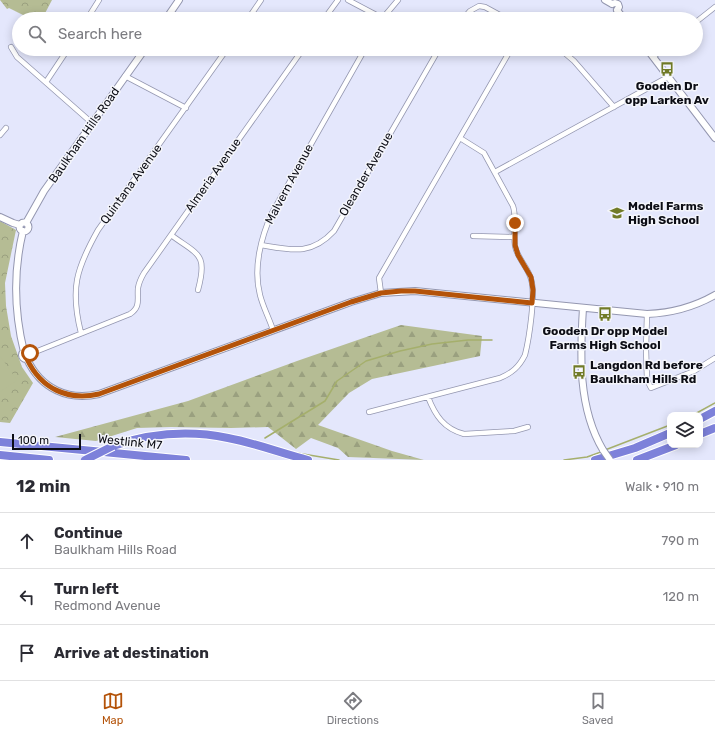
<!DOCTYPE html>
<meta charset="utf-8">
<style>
:root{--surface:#fff;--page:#f2f2f3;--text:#2b2b33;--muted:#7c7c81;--line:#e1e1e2;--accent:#b45309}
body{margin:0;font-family:Rubik,sans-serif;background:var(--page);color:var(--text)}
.controls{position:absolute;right:12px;bottom:12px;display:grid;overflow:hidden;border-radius:8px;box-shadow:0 2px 10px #0003}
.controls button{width:36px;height:36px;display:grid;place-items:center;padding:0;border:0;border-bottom:1px solid var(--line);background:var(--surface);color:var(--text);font:20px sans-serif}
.scale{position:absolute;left:12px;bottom:10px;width:69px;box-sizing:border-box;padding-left:4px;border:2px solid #0c0d15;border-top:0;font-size:11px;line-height:14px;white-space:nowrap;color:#0c0d15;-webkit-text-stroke:3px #f4f5fb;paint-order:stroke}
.stop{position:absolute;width:12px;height:12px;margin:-9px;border:3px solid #b45309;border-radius:50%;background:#fff}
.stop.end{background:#b45309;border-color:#fff;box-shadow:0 1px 4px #0008}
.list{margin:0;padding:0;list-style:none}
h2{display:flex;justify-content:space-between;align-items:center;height:52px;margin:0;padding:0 16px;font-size:17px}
h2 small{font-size:13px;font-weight:400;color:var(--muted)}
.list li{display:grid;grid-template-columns:26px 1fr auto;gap:12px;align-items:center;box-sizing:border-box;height:56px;padding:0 16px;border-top:1px solid var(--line)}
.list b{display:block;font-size:15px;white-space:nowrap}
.list p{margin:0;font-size:13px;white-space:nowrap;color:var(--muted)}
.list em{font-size:13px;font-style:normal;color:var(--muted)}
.icon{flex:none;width:22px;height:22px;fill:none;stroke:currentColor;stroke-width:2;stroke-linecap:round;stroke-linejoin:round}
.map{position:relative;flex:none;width:715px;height:460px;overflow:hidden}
.search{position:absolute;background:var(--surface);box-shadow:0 2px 10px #0003;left:12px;right:12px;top:12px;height:44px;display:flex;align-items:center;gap:10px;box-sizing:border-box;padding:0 14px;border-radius:22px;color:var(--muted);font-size:15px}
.sheet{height:220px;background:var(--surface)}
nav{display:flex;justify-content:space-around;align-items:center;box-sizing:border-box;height:56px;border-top:1px solid var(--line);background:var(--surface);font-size:11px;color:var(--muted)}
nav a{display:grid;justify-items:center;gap:2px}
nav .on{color:var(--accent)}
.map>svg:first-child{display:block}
</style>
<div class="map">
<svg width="715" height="460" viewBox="0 0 715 460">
<defs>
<pattern id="forest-firs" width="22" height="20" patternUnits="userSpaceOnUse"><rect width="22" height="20" fill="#b5bc94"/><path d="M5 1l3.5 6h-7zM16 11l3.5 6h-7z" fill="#9aa07f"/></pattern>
<pattern id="park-crowns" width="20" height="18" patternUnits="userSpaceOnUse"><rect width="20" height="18" fill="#b5bc94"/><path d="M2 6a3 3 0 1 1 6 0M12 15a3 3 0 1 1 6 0" fill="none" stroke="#9aa07f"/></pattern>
</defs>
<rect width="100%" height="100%" fill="#e4e7fc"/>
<path fill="url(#forest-firs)" d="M401,325l81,11 -2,20 -108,23 -23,14 -31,32 74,26 32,9 -76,-3 -10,-9 -27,-10 -15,11 -28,-22 -37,1 -60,-1 -34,1 -41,13 -41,-4 133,-36 109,-40z"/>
<path fill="url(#park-crowns)" d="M0,0h52l-10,19h-11l-22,-11 -2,1z
M0,221l16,9 -11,53 1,23 5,30 11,31 11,16 -23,40 -10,-1z"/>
<path fill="#b5bc94" d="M0,356l17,24 -17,12z"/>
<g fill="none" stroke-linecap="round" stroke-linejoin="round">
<path stroke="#a5af6c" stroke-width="1.5" d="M693,415l22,-12
M265,438l60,-37 12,-20 29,-20 34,-10 32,-7 36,-4h24
M605,450l65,-25
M297,453l42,7
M564,460l23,-3 14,-5"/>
<defs>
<path id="street" d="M348,0l34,18
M87,19l12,-19
M248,19l13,-19
M324,19l14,-19
M382,19l16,-19
M463,19l7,-8 9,-5 6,1 22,12
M696,22l19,-15
M11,47l6,10 75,66
M560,49l14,12 40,46
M653,57l10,-8
M125,76l61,32
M46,82l22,-33
M0,135l6,-7
M495,172l173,-95
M171,235c27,20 37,18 27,55
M473,236l41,1
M261,245c30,5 50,11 73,-14l105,-182
M381,293l-2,-15 132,-229
M647,314l-1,35 1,31 4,8 43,-17 21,-13
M273,330c-4,-12 -10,-23 -13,-35 -7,-27 1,-58 12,-82l93,-164
M81,333c-11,-44 -5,-64 17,-103l129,-181
M30,354l100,-40c11,-7 7,-15 8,-26 1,-6 3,-10 6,-15l159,-224
M428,397c7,18 16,32 36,37l50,-3 14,-4
M369,412l131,-34c12,-5 19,-11 25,-23 4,-16 11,-61 6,-76 -3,-12 -14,-21 -16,-33 -2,-14 2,-27 -2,-40l-29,-53 -24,-15"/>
<path id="secondary" d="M605,0l7,4
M612,4l3,-1 3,1 1,3 -2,3
M617,10l7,9
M166,19l13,-19
M647,49l68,89
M0,217l13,6 7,2
M19.5 227a4.5 4.5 0 1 1 9 0a4.5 4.5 0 1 1-9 0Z
M26,223l18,-32 101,-142
M23,231c-10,41 -9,80 1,121
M583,308c-3,47 -5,100 20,142
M22 355a4 4 0 1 1 8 0a4 4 0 1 1-8 0Z
M27,359c14,30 41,42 72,35l252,-92 30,-9 34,-2 232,23c25,-1 47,-7 68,-19"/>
<path id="highway" d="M700,419l15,-8
M700,434l15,-6
M0,442l186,18
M113,446c38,-13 76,-16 115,-8 27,5 53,15 80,22
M0,455l49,5
M595,460l40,-12 35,-15
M637,460l39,-15"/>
</defs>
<use href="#street" stroke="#9497b0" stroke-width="6"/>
<use href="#secondary" stroke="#9497b0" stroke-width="8"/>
<use href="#highway" stroke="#fff" stroke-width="10"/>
<use href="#street" stroke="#fff" stroke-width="4.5"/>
<use href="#secondary" stroke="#fff" stroke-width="6"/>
<use href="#highway" stroke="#7d81da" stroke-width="8"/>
<defs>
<path id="secondary-bridge" d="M603,450l7,10"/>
<path id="highway-bridge" d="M85,460l28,-14"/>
</defs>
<use href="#secondary-bridge" stroke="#9497b0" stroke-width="8" stroke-linecap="butt"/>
<use href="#highway-bridge" stroke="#fff" stroke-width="10" stroke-linecap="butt"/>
<use href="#secondary-bridge" stroke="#fff" stroke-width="6"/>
<use href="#highway-bridge" stroke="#7d81da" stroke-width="8"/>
</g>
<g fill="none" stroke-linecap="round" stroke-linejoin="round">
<path stroke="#b45309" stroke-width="5" d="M30,353v3l-3,3c14,30 41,42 72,35l252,-92 30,-9 20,-2h14l117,12 1,-13 -2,-13 -13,-22 -3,-10v-22"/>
</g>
<defs>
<symbol id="bus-bare" viewBox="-9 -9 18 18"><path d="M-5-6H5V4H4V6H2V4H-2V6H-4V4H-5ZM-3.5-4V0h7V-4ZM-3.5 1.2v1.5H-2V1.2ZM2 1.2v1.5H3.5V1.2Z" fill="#717b27" stroke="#f4f5fb" stroke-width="2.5" paint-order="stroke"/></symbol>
<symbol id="school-bare" viewBox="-9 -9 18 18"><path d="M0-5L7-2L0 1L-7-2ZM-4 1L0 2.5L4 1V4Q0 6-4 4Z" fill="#717b27" stroke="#f4f5fb" stroke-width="2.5" paint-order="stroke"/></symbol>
</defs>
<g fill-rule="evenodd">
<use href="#bus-bare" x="657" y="59" width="20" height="20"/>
<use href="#school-bare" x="607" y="203" width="20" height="20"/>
<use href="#bus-bare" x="595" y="304" width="20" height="20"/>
<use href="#bus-bare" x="569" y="362" width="20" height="20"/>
</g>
<g text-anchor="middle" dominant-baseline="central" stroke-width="3" stroke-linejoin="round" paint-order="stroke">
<g font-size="12" font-weight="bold" fill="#0c0d15" stroke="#f4f5fb">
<text x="667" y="86">Gooden Dr<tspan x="667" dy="14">opp Larken Av</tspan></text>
<text x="628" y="206" text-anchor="start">Model Farms<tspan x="628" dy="14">High School</tspan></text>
<text x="605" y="331">Gooden Dr opp Model<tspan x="605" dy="14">Farms High School</tspan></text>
<text x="590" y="365" text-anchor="start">Langdon Rd before<tspan x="590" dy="14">Baulkham Hills Rd</tspan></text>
</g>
<g font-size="12" fill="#0c0d15" stroke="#f4f5fb">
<text transform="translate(84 135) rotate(-55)">Baulkham Hills Road</text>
<text transform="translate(366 174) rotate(-60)">Oleander Avenue</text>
<text transform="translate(213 175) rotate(-55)">Almeria Avenue</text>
<text transform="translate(131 184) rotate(-54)">Quintana Avenue</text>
<text transform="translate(289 184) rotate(-62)">Malvern Avenue</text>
<text transform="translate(130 442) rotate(6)">Westlink M7</text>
</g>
</g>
</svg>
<div class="controls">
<button><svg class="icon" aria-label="layers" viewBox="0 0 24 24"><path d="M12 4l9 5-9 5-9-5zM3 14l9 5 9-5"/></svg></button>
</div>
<div class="scale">100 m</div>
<div class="stop" style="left:30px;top:353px"></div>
<div class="stop end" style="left:515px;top:223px"></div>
<div class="search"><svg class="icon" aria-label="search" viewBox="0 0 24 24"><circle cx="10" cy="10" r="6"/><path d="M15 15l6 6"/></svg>Search here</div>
</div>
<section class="sheet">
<h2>12 min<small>Walk · 910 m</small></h2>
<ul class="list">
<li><svg class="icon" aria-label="ahead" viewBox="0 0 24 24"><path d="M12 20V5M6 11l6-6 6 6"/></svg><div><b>Continue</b><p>Baulkham Hills Road</p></div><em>790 m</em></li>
<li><svg class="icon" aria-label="left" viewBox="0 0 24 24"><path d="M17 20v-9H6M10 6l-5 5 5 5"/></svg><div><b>Turn left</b><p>Redmond Avenue</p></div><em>120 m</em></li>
<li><svg class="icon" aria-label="arrive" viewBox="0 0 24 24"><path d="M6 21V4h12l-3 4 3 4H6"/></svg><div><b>Arrive at destination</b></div></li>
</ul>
</section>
<nav>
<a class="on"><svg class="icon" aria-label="map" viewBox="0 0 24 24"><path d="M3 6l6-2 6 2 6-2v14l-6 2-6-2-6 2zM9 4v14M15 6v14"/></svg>Map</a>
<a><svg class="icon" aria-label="directions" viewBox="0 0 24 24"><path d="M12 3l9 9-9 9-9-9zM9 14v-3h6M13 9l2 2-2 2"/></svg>Directions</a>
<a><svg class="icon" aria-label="saved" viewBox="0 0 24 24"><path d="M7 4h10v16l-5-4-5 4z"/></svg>Saved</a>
</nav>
